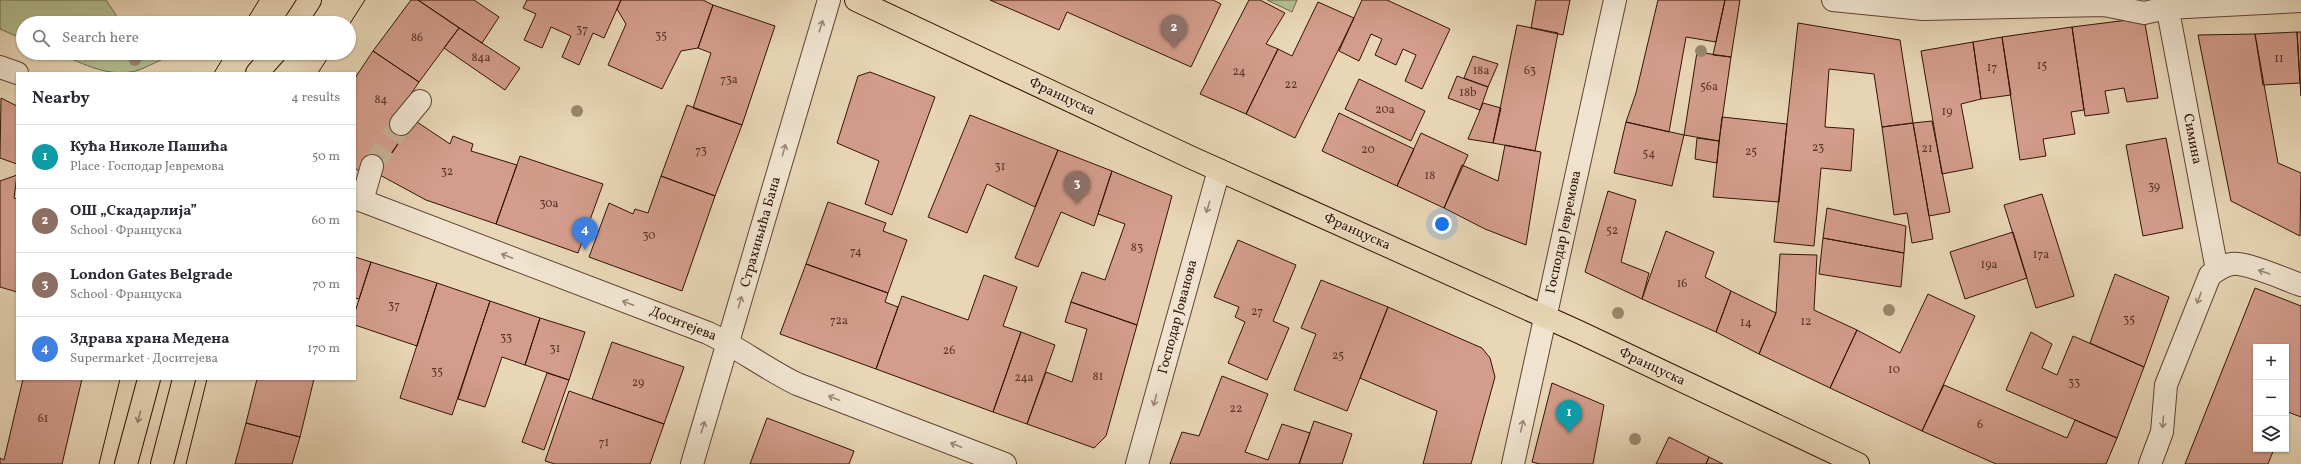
<!DOCTYPE html>
<meta charset="utf-8">
<style>
:root{--surface:#fff;--page:#f7f7f7;--text:#2b2b33;--muted:#7c7c81;--line:#e1e1e2;--accent:#7c3aed}
body{margin:0;font-family:Vollkorn,serif;background:var(--page);color:var(--text)}
.controls{position:absolute;right:12px;bottom:12px;display:grid;overflow:hidden;border-radius:0px;box-shadow:0 1px 3px #0004}
.controls button{width:36px;height:36px;display:grid;place-items:center;padding:0;border:0;border-bottom:1px solid var(--line);background:var(--surface);color:var(--text);font:20px sans-serif}
.you{position:absolute;left:1442px;top:224px;width:14px;height:14px;margin:-10px;border:3px solid #fff;border-radius:50%;background:#1a73e8;box-shadow:0 0 0 6px #1a73e833}
.badge{display:grid;place-items:center;width:26px;height:26px;border-radius:50%;background:var(--accent);color:#fff;font-size:13px;font-weight:700}
.pin{position:absolute;translate:-50% -33px;filter:drop-shadow(0 1px 2px #0008)}
.pin::after{content:'';position:absolute;top:21px;width:14px;height:12px;background:inherit;clip-path:polygon(0 0,100% 0,50% 100%)}
.list{margin:0;padding:0;list-style:none}
h2{display:flex;justify-content:space-between;align-items:center;height:52px;margin:0;padding:0 16px;font-size:17px}
h2 small{font-size:13px;font-weight:400;color:var(--muted)}
.list li{display:grid;grid-template-columns:26px 1fr auto;gap:12px;align-items:center;box-sizing:border-box;height:64px;padding:0 16px;border-top:1px solid var(--line)}
.list b{display:block;font-size:15px;white-space:nowrap}
.list p{margin:0;font-size:13px;white-space:nowrap;color:var(--muted)}
.list em{font-size:13px;font-style:normal;color:var(--muted)}
.icon{flex:none;width:22px;height:22px;fill:none;stroke:currentColor;stroke-width:2;stroke-linecap:round;stroke-linejoin:round}
.map{position:relative;flex:none;width:2301px;height:464px;overflow:hidden}
.search{position:absolute;background:var(--surface);box-shadow:0 1px 3px #0004;left:16px;top:16px;width:340px;height:44px;display:flex;align-items:center;gap:10px;box-sizing:border-box;padding:0 14px;border-radius:22px;color:var(--muted);font-size:15px}
.panel{position:absolute;background:var(--surface);box-shadow:0 1px 3px #0004;left:16px;top:72px;width:340px;height:308px;border-radius:0px}
.map>svg:first-child{display:block}
</style>
<div class="map">
<svg width="2301" height="464" viewBox="0 0 2301 464">
<rect width="100%" height="100%" fill="#e8d6b6"/>
<filter id="stains"><feTurbulence type="fractalNoise" baseFrequency=".005" numOctaves="4"/><feColorMatrix values="0 0 0 0 .2 0 0 0 0 .09 0 0 0 0 .02 0 0 0 .5 -.17"/></filter>
<radialGradient id="worn" r=".72"><stop offset=".6" stop-color="#630" stop-opacity="0"/><stop offset="1" stop-color="#630" stop-opacity=".3"/></radialGradient>
<path fill="#b2bf91" stroke="#72694c" d="M0,0h106l12,18 8,5h-103v16l-23,-10z
M1267,0h30l-5,12z
M58,53h111l1,3c-10,4 -21,10 -31,14 -29,9 -55,-6 -81,-17z"/>
<path fill="#d39c8c" stroke="#331307" d="M411,0h7l41,28 -40,54 -46,-31z
M418,0h56l25,17 -17,26z
M527,0h94l-17,38 -11,-5 -14,32 -17,-8 9,-21 -20,-9 -9,21 -18,-8 12,-26 -13,-6z
M621,0h82l10,5 -15,43 -17,3 -19,38 -54,-24 18,-41 -9,-15z
M990,0h223l8,4 -30,63 -124,-55 -8,18z
M1249,0h11l25,13 -19,31 12,5 -32,65 -46,-20z
M1362,0h25l63,29 -28,60 -17,-8 11,-26 -13,-6 -7,16 -21,-10 7,-16 -11,-5 -12,27 -20,-10z
M1536,0h34l-7,35 -32,-7z
M1658,0h67l-9,42 -30,-5 -17,95 -43,-10 10,-29z
M1725,0h15l-9,57 -18,-2z
M1318,2l36,16 -59,120 -49,-24 32,-65 14,7z
M713,5l62,21 -33,99 -49,-17 18,-55 -13,-5z
M2144,18l14,80 -31,4 -3,-14 -19,3 4,22 -24,3 -13,-89z
M1798,23l102,17 13,83 -31,4 -8,-53 -45,-5 -4,58 29,2 -3,42 -30,-3 -7,78 -40,-4z
M1517,25l41,8 -23,118 -42,-8z
M2072,27l12,83 -13,2 4,22 -32,5 3,17 -26,4 -18,-123z
M459,28l61,40 -15,22 -61,-42z
M2297,32h4v64l-1,-13z
M2297,32l3,51 -37,2 -8,-51z
M2255,34l23,129 23,10 -1,63 -69,-35 -33,-166z
M2002,37l9,58 -30,4 -8,-57z
M1973,42l8,57 -20,5 12,64 -31,6 -21,-123z
M373,51l46,31 -25,37 14,10 -29,42 -19,1 -5,-4v-90z
M1697,52l34,5 -12,84 -35,-6z
M1473,56l25,8 -10,23 -24,-9z
M870,72l65,25 -43,118 -27,-11 14,-43 -42,-18 21,-67z
M1457,76l31,11 -8,23 -32,-12z
M1359,79l66,32 -14,30 -66,-32z
M1,98l16,8v58l-17,-6z
M1483,103l18,5 -8,35 -25,-4z
M687,105l55,20 -27,71 -54,-20z
M1339,113l75,36 -17,37 -75,-35z
M970,115l88,35 -23,57 -48,-23 -20,49 -39,-16z
M1722,117l65,7 -8,78 -66,-5z
M414,120l36,24 3,-8 20,8 -2,7 46,14 -21,59 -70,-24 -48,-26z
M1932,121l18,91 -21,4 -16,-93z
M1626,122l58,13 -12,51 -58,-13z
M1913,123l20,116 -21,4 -5,-30 -13,2 -12,-88z
M1421,133l47,22 -24,53 -47,-22z
M1697,138l22,3 -2,22 -22,-4z
M2166,138l17,90 -40,8 -17,-91z
M1505,145l36,7 -15,93 -41,-16 -41,-21 18,-43 36,16z
M1058,150l54,21 -18,55 -33,-14 -23,55 -23,-9z
M520,156l83,28 -25,69 -82,-29z
M1112,171l60,25 -35,129 -66,-23 11,-30 23,8 20,-56 -27,-10z
M17,175l-3,23 3,1v93l-17,-5v-106z
M661,176l54,20 -33,95 -93,-34 20,-54 24,11 2,-5 13,4z
M1608,191l28,9 -15,62 28,11 -7,26 -57,-27z
M2042,194l32,102 -38,12 -32,-103z
M828,202l58,21 -3,8 24,9 -19,53 -82,-29z
M1827,208l79,18 -2,27 -81,-15z
M1666,231l48,21 -9,25 26,14 -15,41 -74,-33z
M2013,232l14,46 -62,21 -15,-47z
M1823,238l81,15 -3,34 -82,-13z
M1238,240l58,25 -23,56 16,7 -22,52 -39,-17 17,-41 -10,-5 4,-10 -25,-10z
M1780,254l37,1 -3,55 43,20 -27,58 -71,-34 17,-41z
M355,257l16,5 -12,37 -4,-1z
M371,262l66,21 -20,63 -62,-21v-13z
M806,264l82,29 -3,9 13,5 -22,62 -96,-35z
M2115,274l54,23 -25,70 -54,-24z
M984,275l33,12 -14,39 18,6 -28,80 -117,-43 26,-73 66,24z
M1321,280l67,27 -41,104 -53,-21 22,-56 -15,-6z
M437,283l53,18 -38,114 -52,-17z
M2255,288l46,18v111l-13,-5 -2,6v-71h-30v102h18l-6,15h-83z
M1731,291l45,22 -17,41 -43,-22z
M1928,294l47,22 -53,115 -92,-43 27,-58 43,23z
M490,301l50,17 -15,47 -23,-8 -17,50 -27,-8z
M1071,302l66,23 -31,111 -12,12 -67,-24 19,-52 26,10 15,-53 -22,-7z
M1388,307l94,41 8,10 5,19 -24,87h-48l14,-53 -77,-33z
M540,318l45,14 -16,48 -44,-15z
M1021,332l34,13 -28,79 -34,-12z
M2031,332l21,12 -10,24 15,7 16,-39 71,31 -27,71 -111,-48z
M612,342l72,25 -20,57 -72,-25z
M547,373l22,7 -25,70 -22,-8z
M1222,376l46,18 -23,58 23,8 14,-36 28,9 -11,31h-129l12,-32 17,4z
M23,379h59l-20,85h-62v-6l4,2z
M257,379h57l-14,58 -54,-14z
M1552,383l52,22 -11,59h-53l-8,-2z
M1944,385l123,53 8,-18 42,18 -11,26h-110l-74,-33z
M569,391l95,33 -14,40h-95l-10,-3z
M767,418l87,33 -5,13h-99z
M1314,421l38,13 -10,30h-43z
M246,423l54,14 -8,27h-57z
M1669,437l40,20 -3,7h-50z
M1709,457l14,7h-17z"/>
<g fill="none" stroke-linecap="round" stroke-linejoin="round">
<path stroke="#c4af93" stroke-width="22" stroke-dasharray="22 11" stroke-linecap="butt" d="M372,166l29,-42"/>
<defs>
<path id="minor" d="M1833,0l90,9 181,-4 40,8 23,-5 134,-7
M2166,0l51,270
M0,67l17,6
M401,124l19,-23
M355,198l353,135c31,15 58,36 89,51l208,80
M362,201l10,-35
M692,464l137,-464
M1137,464l82,-294
M1513,464l102,-464
M2150,464l12,-32 4,-47 44,-110c7,-5 14,-10 22,-11 15,-2 54,16 69,21"/>
<path id="major" d="M856,0l334,157 389,175 279,132
M295,23l15,-23
M257,73l18,-20
M126,464l23,-85
M162,464l22,-85"/>
</defs>
<use href="#minor" stroke="#604433" stroke-width="24"/>
<use href="#major" stroke="#331307" stroke-width="24"/>
<use href="#minor" stroke="#f0e4d0" stroke-width="22"/>
<use href="#major" stroke="#e8d6b6" stroke-width="22"/>
<path stroke="#331307" stroke-width="1" d="M245,23l14,-23
M349,25l16,-25
M214,73l12,-20
M318,73l13,-20
M99,464l21,-85
M186,464l21,-85"/>
</g>
<g fill="#99876c">
<circle cx="1701" cy="51" r="6"/>
<circle cx="135" cy="60" r="6"/>
<circle cx="577" cy="111" r="6"/>
<circle cx="1889" cy="310" r="6"/>
<circle cx="1618" cy="313" r="6"/>
<circle cx="1635" cy="439" r="6"/>
</g>
<defs><path id="oneway-shaft" d="M-6 0H5M1.5-3L5.5 0L1.5 3" fill="none" stroke-width="1.6" stroke-linecap="round" stroke-linejoin="round"/></defs>
<g stroke="#9b8676">
<use href="#oneway-shaft" transform="translate(821 26) rotate(-72)"/>
<use href="#oneway-shaft" transform="translate(784 150) rotate(-74)"/>
<use href="#oneway-shaft" transform="translate(1208 207) rotate(107)"/>
<use href="#oneway-shaft" transform="translate(507 256) rotate(-159)"/>
<use href="#oneway-shaft" transform="translate(2264 272) rotate(-161)"/>
<use href="#oneway-shaft" transform="translate(2199 298) rotate(111)"/>
<use href="#oneway-shaft" transform="translate(740 302) rotate(-74)"/>
<use href="#oneway-shaft" transform="translate(628 303) rotate(-159)"/>
<use href="#oneway-shaft" transform="translate(834 398) rotate(-159)"/>
<use href="#oneway-shaft" transform="translate(1155 400) rotate(105)"/>
<use href="#oneway-shaft" transform="translate(2163 422) rotate(95)"/>
<use href="#oneway-shaft" transform="translate(1522 426) rotate(-77)"/>
<use href="#oneway-shaft" transform="translate(703 427) rotate(-73)"/>
<use href="#oneway-shaft" transform="translate(956 445) rotate(-159)"/>
</g>
<use stroke="#977e67" href="#oneway-shaft" transform="translate(139 417) rotate(105)"/>
<g text-anchor="middle" dominant-baseline="central" stroke-width="3" stroke-linejoin="round" paint-order="stroke">
<g font-size="12" fill="#5b3528">
<text x="582" y="30">37</text>
<text x="661" y="36">35</text>
<text x="417" y="38">86</text>
<text x="481" y="58">84a</text>
<text x="2279" y="59">11</text>
<text x="2042" y="66">15</text>
<text x="1992" y="68">17</text>
<text x="1481" y="71">18a</text>
<text x="1530" y="71">63</text>
<text x="1239" y="72">24</text>
<text x="729" y="80">73a</text>
<text x="1291" y="85">22</text>
<text x="1709" y="87">56a</text>
<text x="1468" y="93">18b</text>
<text x="381" y="100">84</text>
<text x="1385" y="110">20a</text>
<text x="1947" y="112">19</text>
<text x="1818" y="148">23</text>
<text x="1927" y="149">21</text>
<text x="1368" y="150">20</text>
<text x="701" y="151">73</text>
<text x="1751" y="152">25</text>
<text x="1649" y="154">54</text>
<text x="1000" y="167">31</text>
<text x="447" y="172">32</text>
<text x="1430" y="176">18</text>
<text x="2154" y="187">39</text>
<text x="549" y="204">30a</text>
<text x="1612" y="231">52</text>
<text x="649" y="236">30</text>
<text x="1137" y="248">83</text>
<text x="856" y="252">74</text>
<text x="2041" y="255">17a</text>
<text x="1989" y="265">19a</text>
<text x="1682" y="284">16</text>
<text x="394" y="306">37</text>
<text x="1257" y="312">27</text>
<text x="2129" y="320">35</text>
<text x="839" y="321">72a</text>
<text x="1806" y="322">12</text>
<text x="1746" y="323">14</text>
<text x="506" y="338">33</text>
<text x="555" y="349">31</text>
<text x="949" y="351">26</text>
<text x="1338" y="356">25</text>
<text x="1894" y="370">10</text>
<text x="437" y="372">35</text>
<text x="1098" y="377">81</text>
<text x="1024" y="378">24a</text>
<text x="638" y="383">29</text>
<text x="2074" y="383">33</text>
<text x="1236" y="409">22</text>
<text x="43" y="419">61</text>
<text x="1980" y="425">6</text>
<text x="604" y="443">71</text>
</g>
<g font-size="14" fill="#331307" stroke="#f0e4d0">
<text transform="translate(1062 97) rotate(25)">Француска</text>
<text transform="translate(2192 139) rotate(79)">Симина</text>
<text transform="translate(761 232) rotate(-74)">Страхињића Бана</text>
<text transform="translate(1357 232) rotate(24)">Француска</text>
<text transform="translate(1564 232) rotate(-78)">Господар Јевремова</text>
<text transform="translate(1178 317) rotate(-75)">Господар Јованова</text>
<text transform="translate(683 324) rotate(22)">Доситејева</text>
<text transform="translate(1652 367) rotate(25)">Француска</text>
</g>
</g>
<rect width="100%" height="100%" filter="url(#stains)"/>
<rect width="100%" height="100%" fill="url(#worn)"/>
</svg>
<div class="controls">
<button>+</button>
<button>−</button>
<button><svg class="icon" aria-label="layers" viewBox="0 0 24 24"><path d="M12 4l9 5-9 5-9-5zM3 14l9 5 9-5"/></svg></button>
</div>
<div class="you"></div>
<div class="pin badge" style="left:1569px;top:433px;background:#0f9aa8">1</div>
<div class="pin badge" style="left:1174px;top:48px;background:#8d6e63">2</div>
<div class="pin badge" style="left:1077px;top:204px;background:#8d6e63">3</div>
<div class="pin badge" style="left:585px;top:250px;background:#3f7fe0">4</div>
<div class="search"><svg class="icon" aria-label="search" viewBox="0 0 24 24"><circle cx="10" cy="10" r="6"/><path d="M15 15l6 6"/></svg>Search here</div>
<section class="panel">
<h2>Nearby<small>4 results</small></h2>
<ul class="list">
<li><span class="badge" style="background:#0f9aa8">1</span><div><b>Кућа Николе Пашића</b><p>Place · Господар Јевремова</p></div><em>50 m</em></li>
<li><span class="badge" style="background:#8d6e63">2</span><div><b>ОШ „Скадарлија”</b><p>School · Француска</p></div><em>60 m</em></li>
<li><span class="badge" style="background:#8d6e63">3</span><div><b>London Gates Belgrade</b><p>School · Француска</p></div><em>70 m</em></li>
<li><span class="badge" style="background:#3f7fe0">4</span><div><b>Здрава храна Медена</b><p>Supermarket · Доситејева</p></div><em>170 m</em></li>
</ul>
</section>
</div>
